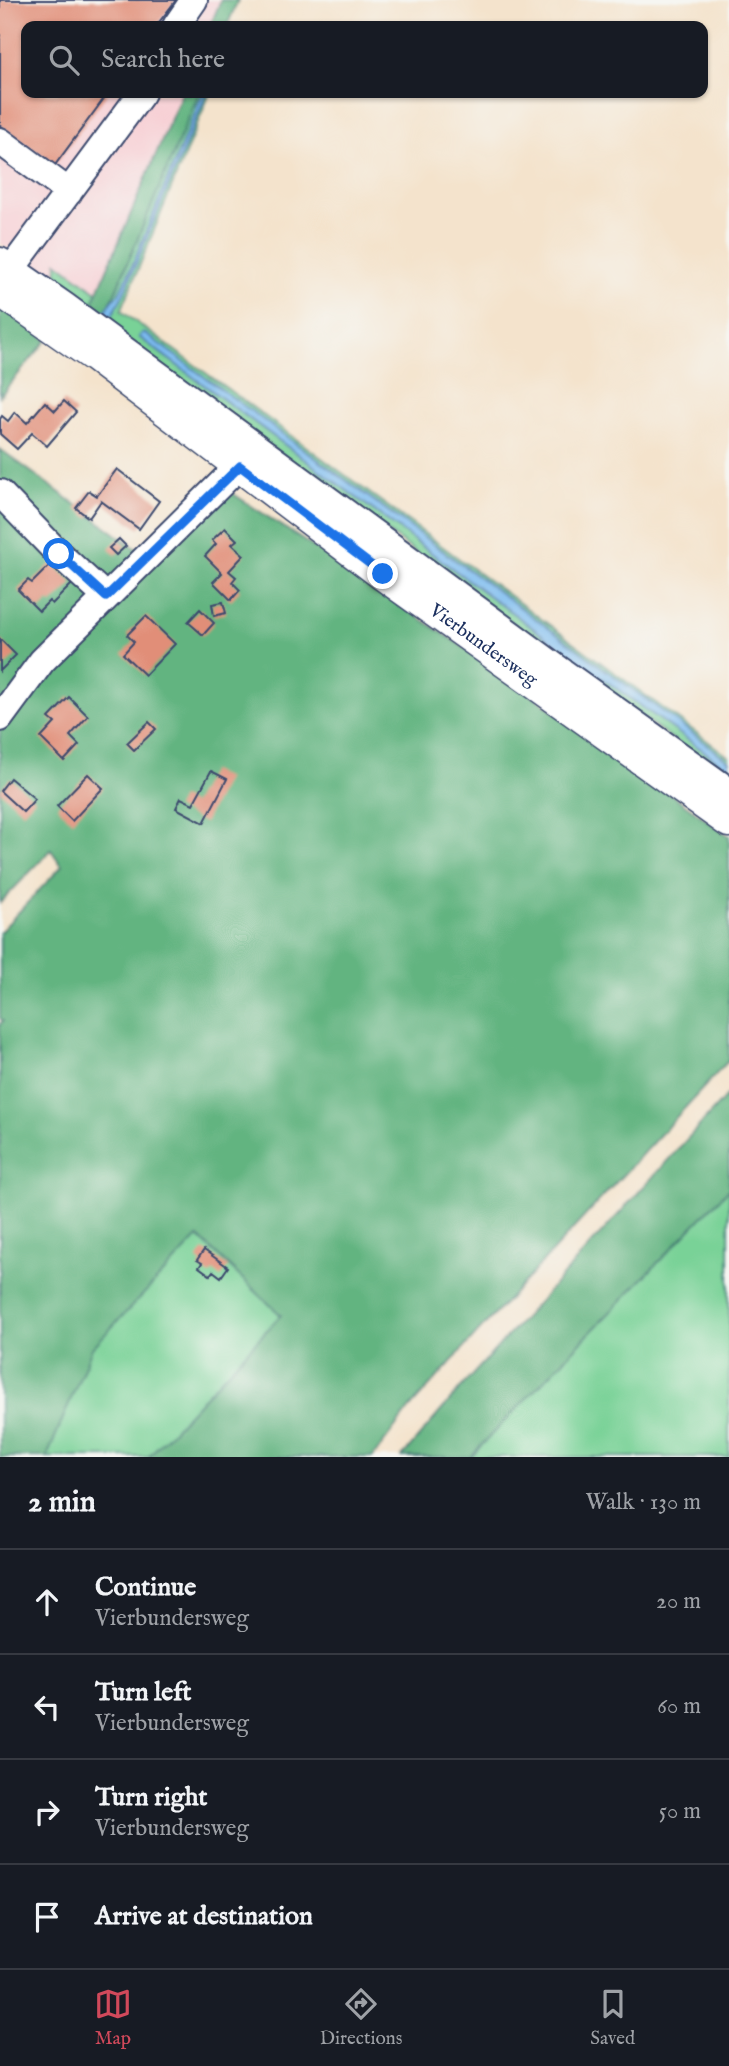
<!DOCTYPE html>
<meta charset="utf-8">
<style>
:root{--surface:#171b24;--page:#20242c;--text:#f1f3f6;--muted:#9ea1a6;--line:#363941;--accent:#d1495b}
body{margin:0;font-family:"IM FELL English",serif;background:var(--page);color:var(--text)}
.stop{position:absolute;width:21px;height:21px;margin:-16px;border:5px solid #1a73e8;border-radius:50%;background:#fff}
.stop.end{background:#1a73e8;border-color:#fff;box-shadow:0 2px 7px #0008}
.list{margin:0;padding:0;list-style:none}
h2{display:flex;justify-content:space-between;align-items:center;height:91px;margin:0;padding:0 28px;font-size:30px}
h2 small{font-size:23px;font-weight:400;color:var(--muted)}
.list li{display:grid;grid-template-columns:46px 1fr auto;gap:21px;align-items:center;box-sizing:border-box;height:105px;padding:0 28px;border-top:2px solid var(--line)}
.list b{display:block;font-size:26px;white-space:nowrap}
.list p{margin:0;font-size:23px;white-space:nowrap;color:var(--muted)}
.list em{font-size:23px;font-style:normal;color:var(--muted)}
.icon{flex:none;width:38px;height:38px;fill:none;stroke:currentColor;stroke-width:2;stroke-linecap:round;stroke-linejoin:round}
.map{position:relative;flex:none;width:729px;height:1457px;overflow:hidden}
.search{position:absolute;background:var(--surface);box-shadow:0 2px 5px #0004;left:21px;right:21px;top:21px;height:77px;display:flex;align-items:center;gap:18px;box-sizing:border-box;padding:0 24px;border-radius:14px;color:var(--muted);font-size:26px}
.sheet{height:511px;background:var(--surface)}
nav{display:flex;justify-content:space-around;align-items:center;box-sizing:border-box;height:98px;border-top:2px solid var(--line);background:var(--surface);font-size:19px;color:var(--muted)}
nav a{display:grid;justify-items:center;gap:4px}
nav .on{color:var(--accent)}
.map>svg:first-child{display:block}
</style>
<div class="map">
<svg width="729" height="1457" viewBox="0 0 729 1457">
<rect width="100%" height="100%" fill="#f6f6f2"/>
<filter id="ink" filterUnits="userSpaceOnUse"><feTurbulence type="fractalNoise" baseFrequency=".0143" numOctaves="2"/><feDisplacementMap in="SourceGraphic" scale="14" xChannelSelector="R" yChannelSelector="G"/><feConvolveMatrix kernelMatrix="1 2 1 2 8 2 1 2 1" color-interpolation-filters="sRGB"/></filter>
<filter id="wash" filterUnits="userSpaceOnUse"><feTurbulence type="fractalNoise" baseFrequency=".00686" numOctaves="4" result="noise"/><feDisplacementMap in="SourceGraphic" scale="28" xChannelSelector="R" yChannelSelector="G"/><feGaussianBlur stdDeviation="1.57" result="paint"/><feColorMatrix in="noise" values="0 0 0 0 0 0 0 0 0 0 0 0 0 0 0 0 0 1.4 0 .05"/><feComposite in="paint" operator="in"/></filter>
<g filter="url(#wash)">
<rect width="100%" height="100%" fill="#f4e3cc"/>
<path fill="#f7cfd4" d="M0,0h221l-11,26h-184v67h156l-90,212 -92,-62z"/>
<path fill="#79d297" stroke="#4a807a" stroke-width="2" d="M199,93h4l-74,180 -10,20 -14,19 18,-17 84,-202h3l-89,218 565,414 43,32v4l-401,-294 -189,-130 425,314 165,118v11l-673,-489 1,-29 52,39 7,-10z
M729,1189v268h-259z
M198,1237l83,78 -133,142h-101l44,-109z"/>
<path fill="#62b480" stroke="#3e726f" stroke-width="2" d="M221,0h17l-11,26h-17z
M182,93h17l-93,221 -14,-9z
M0,305l47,35 -47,56z
M0,449l138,101 73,-38 21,-19 257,171 240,172v224l-250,271 -69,77 -37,49h-225l133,-142 -83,-78 -106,111 -45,109h-47v-433l3,-3 -3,-3v-86l62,-66 -11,-16 -51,53z
M729,1093v96l-259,268h-68l62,-73z"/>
<path fill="#7cbcf0" stroke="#4c76a7" stroke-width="2" d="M203,93h4l-84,202 -12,22 -7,-5 15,-19 10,-20z
M143,332l541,395 45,34v8l-165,-118 -425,-314z"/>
<g id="blocks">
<path fill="#e18e78" d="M0,0h176l-20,26h-130v67h82l-53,72 -55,-40z
M64,401l12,11 -29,34 -15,-13 -15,16 -17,-15v-15l2,-3 6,5 7,-9 12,11 18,-21 10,9z
M117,469l42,32 -20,28 -38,-28 -12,17 -13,-10 13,-17 8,5z
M225,528l12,12 -5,4 12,11 -15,16 7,6 -4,5 8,8 -9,10 -18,-18 9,-9 -17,-17 11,-12 -4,-4z
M119,539l7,7 -10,9 -7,-7z
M52,563l21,20 -21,21 -3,-3 -10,10 -21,-21 10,-10 4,3z
M223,602l3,11 -12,3 -2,-12z
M200,609l14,14 -11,12 -15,-13z
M146,616l29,28 -30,31 -22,-21 11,-12 -7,-7z
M0,639l16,16 -16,16z
M69,697l19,19 -18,20 9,9 -15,16 -23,-23 14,-15 -6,-5z
M149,722l7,7 -22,21 -7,-7z
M211,771l16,8 -23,44 -28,-15 5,-10 12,6z
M88,774l15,14 -31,33 -15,-15z
M10,778l25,21 -12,13 -23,-21z
M204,1250l24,17 -7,10 -8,-6 -3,4 -11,-8 3,-4 -5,-3z"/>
</g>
</g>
<g filter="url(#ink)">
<use href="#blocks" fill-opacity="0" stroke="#3c4a6e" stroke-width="2"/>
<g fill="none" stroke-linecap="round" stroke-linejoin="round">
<defs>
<path id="minor" d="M176,26l18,-26
M0,141l69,51
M0,261l66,46 491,361 172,123
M1,283l141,-190
M0,493l59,61 47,43
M0,718l42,-57 211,-209"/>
<g id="major">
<path id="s1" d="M0,290l95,66 288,218 346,247"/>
</g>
</defs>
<use href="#minor" stroke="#3c4a6e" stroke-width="30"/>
<use href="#major" stroke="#3c4a6e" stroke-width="35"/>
<use href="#minor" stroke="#fff" stroke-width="26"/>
<use href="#major" stroke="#fff" stroke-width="32"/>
</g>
</g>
<g fill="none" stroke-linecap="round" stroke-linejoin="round" filter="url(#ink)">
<path stroke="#1a73e8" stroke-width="9" d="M59,554l47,43 134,-131 143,108"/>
</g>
<g text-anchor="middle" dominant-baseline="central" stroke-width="6" stroke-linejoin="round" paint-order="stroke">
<g font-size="19" fill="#1b2f5e" stroke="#f6f6f2">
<text stroke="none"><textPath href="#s1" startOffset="600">Vierbundersweg</textPath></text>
</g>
</g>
</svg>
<div class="stop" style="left:59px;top:554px"></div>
<div class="stop end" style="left:383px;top:574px"></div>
<div class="search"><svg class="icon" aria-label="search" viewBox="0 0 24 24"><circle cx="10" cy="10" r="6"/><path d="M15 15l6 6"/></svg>Search here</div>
</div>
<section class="sheet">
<h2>2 min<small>Walk · 130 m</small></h2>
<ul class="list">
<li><svg class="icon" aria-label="ahead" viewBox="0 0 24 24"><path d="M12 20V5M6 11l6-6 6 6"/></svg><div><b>Continue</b><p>Vierbundersweg</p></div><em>20 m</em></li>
<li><svg class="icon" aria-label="left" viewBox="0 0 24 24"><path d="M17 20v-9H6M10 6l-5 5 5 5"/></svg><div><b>Turn left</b><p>Vierbundersweg</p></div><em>60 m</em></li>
<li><svg class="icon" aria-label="right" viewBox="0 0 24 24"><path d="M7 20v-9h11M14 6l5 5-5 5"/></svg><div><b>Turn right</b><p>Vierbundersweg</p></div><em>50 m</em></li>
<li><svg class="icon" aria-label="arrive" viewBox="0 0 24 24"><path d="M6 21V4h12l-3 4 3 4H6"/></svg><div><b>Arrive at destination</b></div></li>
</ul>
</section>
<nav>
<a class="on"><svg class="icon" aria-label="map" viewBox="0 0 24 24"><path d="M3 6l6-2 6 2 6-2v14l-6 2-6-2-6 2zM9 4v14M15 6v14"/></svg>Map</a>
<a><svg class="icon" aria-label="directions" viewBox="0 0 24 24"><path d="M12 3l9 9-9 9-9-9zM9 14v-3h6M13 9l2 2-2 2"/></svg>Directions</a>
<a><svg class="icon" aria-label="saved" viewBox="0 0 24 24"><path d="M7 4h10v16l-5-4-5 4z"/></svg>Saved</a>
</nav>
